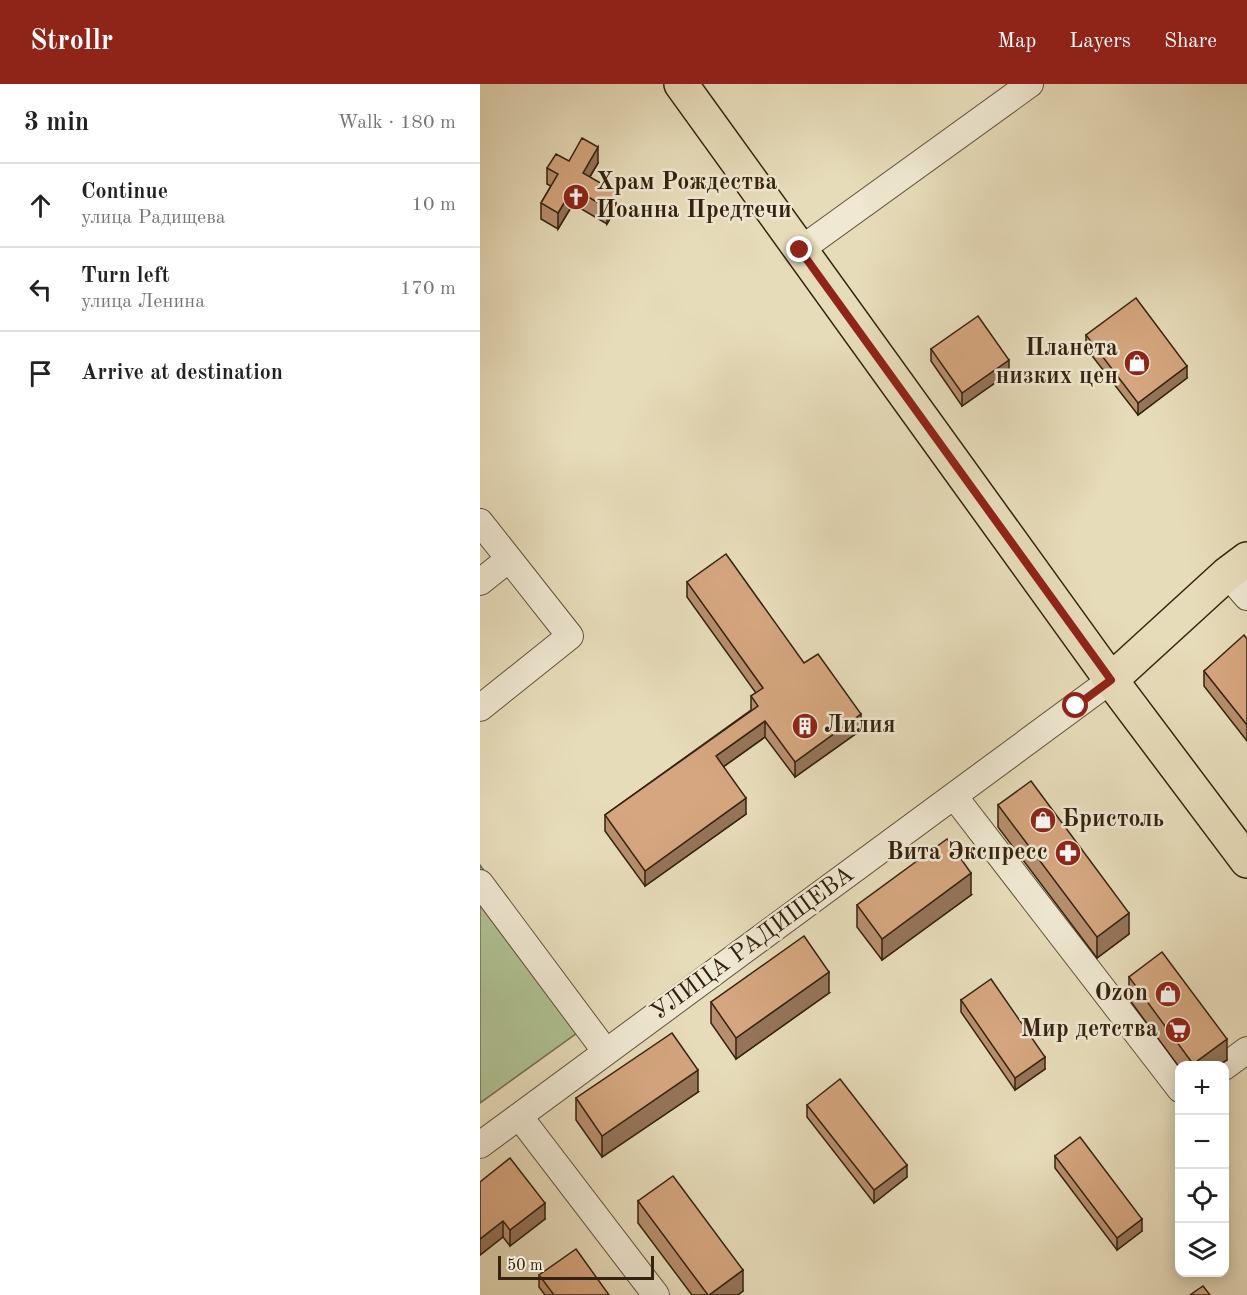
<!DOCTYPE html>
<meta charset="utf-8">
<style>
:root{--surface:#fff;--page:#f6f6f6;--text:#222;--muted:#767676;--line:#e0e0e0;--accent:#8f2418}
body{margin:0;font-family:"Old Standard TT",serif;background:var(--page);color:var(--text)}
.controls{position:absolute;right:18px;bottom:18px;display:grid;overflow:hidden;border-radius:12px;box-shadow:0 3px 15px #0003}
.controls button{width:54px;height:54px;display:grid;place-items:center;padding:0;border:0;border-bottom:2px solid var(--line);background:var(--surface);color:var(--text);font:30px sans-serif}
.scale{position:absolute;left:18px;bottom:15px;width:156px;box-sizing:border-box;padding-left:6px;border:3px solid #35220f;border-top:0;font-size:16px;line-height:21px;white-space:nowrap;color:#35220f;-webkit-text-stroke:4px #efe8d2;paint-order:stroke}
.stop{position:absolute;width:18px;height:18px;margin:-14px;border:4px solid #8f2418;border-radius:50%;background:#fff}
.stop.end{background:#8f2418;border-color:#fff;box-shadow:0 2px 6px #0008}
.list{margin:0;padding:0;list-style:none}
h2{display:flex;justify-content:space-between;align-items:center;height:78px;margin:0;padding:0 24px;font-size:26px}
h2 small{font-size:20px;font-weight:400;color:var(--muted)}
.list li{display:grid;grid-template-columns:39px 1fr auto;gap:18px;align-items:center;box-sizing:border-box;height:84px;padding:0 24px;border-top:2px solid var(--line)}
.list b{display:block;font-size:22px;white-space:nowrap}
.list p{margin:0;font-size:20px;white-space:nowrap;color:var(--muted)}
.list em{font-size:20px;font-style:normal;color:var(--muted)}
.icon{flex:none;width:33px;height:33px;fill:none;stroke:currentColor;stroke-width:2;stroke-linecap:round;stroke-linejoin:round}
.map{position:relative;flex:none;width:767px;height:1211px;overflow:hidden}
header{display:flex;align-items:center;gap:36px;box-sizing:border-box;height:84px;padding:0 30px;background:var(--accent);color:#fff}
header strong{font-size:28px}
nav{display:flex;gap:33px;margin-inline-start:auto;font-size:21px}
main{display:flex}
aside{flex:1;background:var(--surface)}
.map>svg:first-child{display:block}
</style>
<header>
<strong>Strollr</strong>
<nav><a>Map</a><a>Layers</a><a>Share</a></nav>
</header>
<main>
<aside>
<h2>3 min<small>Walk · 180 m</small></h2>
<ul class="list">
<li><svg class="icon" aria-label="ahead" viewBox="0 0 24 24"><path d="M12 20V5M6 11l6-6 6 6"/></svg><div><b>Continue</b><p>улица Радищева</p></div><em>10 m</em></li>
<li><svg class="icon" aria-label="left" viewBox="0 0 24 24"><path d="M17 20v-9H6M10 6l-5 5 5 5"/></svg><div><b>Turn left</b><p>улица Ленина</p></div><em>170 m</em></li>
<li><svg class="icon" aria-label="arrive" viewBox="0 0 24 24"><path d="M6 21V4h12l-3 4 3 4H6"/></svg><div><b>Arrive at destination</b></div></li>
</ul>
</aside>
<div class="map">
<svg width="767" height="1211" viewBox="0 0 767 1211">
<rect width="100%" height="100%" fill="#e7dcba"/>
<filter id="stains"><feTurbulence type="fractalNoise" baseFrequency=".00333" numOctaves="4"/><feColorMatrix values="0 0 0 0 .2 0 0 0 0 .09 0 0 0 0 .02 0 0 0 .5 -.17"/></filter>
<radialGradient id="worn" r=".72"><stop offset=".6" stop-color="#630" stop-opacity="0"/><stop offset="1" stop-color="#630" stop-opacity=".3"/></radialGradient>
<path fill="#b0c294" stroke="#727252" stroke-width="1.5" d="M0,781l115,155 -115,83z"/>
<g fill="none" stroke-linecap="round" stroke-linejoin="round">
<defs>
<path id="minor" d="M320,166l230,-166
M0,438l90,114 -90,72
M747,490l20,23
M0,498l29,-23
M474,712l226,293
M0,799l126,169
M744,983l23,-17
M39,1032l137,179
M0,1061l631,-465"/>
<path id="major" d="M201,0l430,596 136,181
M631,596l116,-106 20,-15"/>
</defs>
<use href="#minor" stroke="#62503a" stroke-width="28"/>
<use href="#major" stroke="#35220f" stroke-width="36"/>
<use href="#minor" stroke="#efe8d2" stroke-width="26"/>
<use href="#major" stroke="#e7dcba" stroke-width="33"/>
</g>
<path fill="#b78f6d" stroke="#35220f" stroke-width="1.5" d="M89,77l29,2 -8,14 26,31 -9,16 -34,-20 -15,25 -17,-10v-16l10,-17 -4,-2v-16z
M606,251l101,43 -49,37 -52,-67z
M451,265l78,24 -47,33 -31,-45z
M207,498l117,81 57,67 -66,47 -30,-40 -42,30 23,47 -101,72 -40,-55v-16l146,-105v-14l5,-3 -69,-96z
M767,555v102l-43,-55v-15z
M518,721l131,129 -32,24 -99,-131z
M491,811l-89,65 -25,-33v-22z
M649,893l98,83 -8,5h-40v2l-50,-68z
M349,909l-93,66 -25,-36v-21z
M481,916l84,69 -30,21 -54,-78z
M218,1008l-96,65 -26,-37v-22z
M327,1021l100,72 -33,26 -67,-86z
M575,1072l87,75 -25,19 -62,-82z
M0,1098l65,37 -35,27 -7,-9 -23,18z
M158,1117l105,90 -5,4h-46l-54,-72z
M59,1191l70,20h-64l-6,-8z"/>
<path fill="#957459" stroke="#35220f" stroke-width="1.5" d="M118,63v16l-15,25v-15z
M93,104v16l-15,25v-16z
M136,108v16l-9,16v-16z
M529,276v13l-47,33v-13z
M707,282v12l-49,37v-12z
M381,630v16l-66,47v-15z
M285,637v16l-49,35v-16z
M266,714v16l-101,72v-15z
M491,789v22l-89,65v-21z
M649,829v21l-32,24v-21z
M349,888v21l-93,66v-21z
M747,955v21l-8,5h-26v-1z
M565,973v12l-30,21v-12z
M218,986v22l-96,65v-21z
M427,1081v12l-33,26v-13z
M65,1119v16l-35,27v-16z
M662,1135v12l-25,19v-12z
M23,1137v16l-23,18v-16z
M263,1186v21l-5,4h-29z"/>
<path fill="#d5a67f" stroke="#35220f" stroke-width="1.5" d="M102,54l16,9 -15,26 33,19 -9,16 -34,-20 -15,25 -17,-10 17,-29 -11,-6 9,-14 13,7z
M656,214l51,68 -49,37 -52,-68z
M498,232l31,44 -47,33 -31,-44z
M246,470l78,109 14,-9 43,60 -66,48 -30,-41 -49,35 30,42 -101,73 -40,-56 153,-109 -7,-10 12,-8 -76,-106z
M764,551l3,4v86l-43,-54z
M551,697l98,132 -32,24 -99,-132z
M467,755l24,34 -89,66 -25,-34z
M324,852l25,36 -93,66 -25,-36z
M682,868l65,87 -34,25 -64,-87z
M511,895l54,78 -30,21 -54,-78z
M192,949l26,37 -96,66 -26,-38z
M360,995l67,86 -33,25 -67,-85z
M600,1053l62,82 -25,19 -62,-82z
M30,1074l35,45 -35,27 -7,-9 -23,18v-57z
M193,1092l70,94 -34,25h-1l-70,-94z
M96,1165l33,46h-55l-15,-20z
M723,1202l7,9h-20z"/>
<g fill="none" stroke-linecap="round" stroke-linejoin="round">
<path stroke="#8f2418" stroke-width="8" d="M320,166l311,430 -35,26"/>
</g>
<defs>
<symbol id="church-disc" viewBox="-11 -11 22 22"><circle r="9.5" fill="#8f2418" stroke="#efe8d2"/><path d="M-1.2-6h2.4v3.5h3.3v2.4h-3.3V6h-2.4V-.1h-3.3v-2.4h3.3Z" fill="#fff"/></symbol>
<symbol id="shop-disc" viewBox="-11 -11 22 22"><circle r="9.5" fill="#8f2418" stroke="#efe8d2"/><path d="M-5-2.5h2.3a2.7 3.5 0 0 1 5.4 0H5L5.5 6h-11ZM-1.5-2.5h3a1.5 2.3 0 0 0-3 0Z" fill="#fff"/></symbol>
<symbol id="building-disc" viewBox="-11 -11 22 22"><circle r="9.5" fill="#8f2418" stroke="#efe8d2"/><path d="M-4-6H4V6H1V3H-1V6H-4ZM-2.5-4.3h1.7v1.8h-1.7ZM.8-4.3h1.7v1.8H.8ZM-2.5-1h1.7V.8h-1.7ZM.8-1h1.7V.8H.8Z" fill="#fff"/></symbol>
<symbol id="pharmacy-disc" viewBox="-11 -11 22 22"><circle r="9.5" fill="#8f2418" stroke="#efe8d2"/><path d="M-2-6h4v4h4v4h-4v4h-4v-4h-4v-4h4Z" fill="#fff"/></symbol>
<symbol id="supermarket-disc" viewBox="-11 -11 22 22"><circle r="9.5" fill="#8f2418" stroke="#efe8d2"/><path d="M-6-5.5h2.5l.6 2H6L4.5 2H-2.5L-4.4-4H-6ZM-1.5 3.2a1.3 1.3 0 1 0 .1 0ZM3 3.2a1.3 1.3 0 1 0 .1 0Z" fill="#fff"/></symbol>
</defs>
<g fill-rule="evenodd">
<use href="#church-disc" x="81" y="98" width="30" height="30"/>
<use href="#shop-disc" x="642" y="264" width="30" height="30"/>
<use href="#building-disc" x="310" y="627" width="30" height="30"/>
<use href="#shop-disc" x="548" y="721" width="30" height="30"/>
<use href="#pharmacy-disc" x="573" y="754" width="30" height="30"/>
<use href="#shop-disc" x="673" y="895" width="30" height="30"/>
<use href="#supermarket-disc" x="683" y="931" width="30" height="30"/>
</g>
<g text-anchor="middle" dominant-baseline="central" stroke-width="5" stroke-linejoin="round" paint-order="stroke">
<g font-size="24" font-weight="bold" fill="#35220f" stroke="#efe8d2" text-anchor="end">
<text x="116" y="99" text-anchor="start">Храм Рождества<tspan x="116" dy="28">Иоанна Предтечи</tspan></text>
<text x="638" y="265">Планета<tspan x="638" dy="28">низких цен</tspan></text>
<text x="344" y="642" text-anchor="start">Лилия</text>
<text x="582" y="736" text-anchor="start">Бристоль</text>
<text x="568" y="769">Вита Экспресс</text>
<text x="668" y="910">Ozon</text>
<text x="678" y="946">Мир детства</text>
</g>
<g font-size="24" fill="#35220f" stroke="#efe8d2">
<text transform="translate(273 860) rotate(-36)">УЛИЦА РАДИЩЕВА</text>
</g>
</g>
<rect width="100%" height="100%" filter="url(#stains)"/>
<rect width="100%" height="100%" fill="url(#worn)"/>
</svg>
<div class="controls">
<button>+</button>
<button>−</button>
<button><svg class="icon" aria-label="locate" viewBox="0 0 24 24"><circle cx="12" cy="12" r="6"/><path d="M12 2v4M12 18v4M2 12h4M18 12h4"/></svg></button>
<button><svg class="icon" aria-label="layers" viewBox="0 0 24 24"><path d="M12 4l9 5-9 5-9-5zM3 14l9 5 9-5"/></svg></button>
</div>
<div class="scale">50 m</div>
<div class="stop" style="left:596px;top:622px"></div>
<div class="stop end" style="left:320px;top:166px"></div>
</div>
</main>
